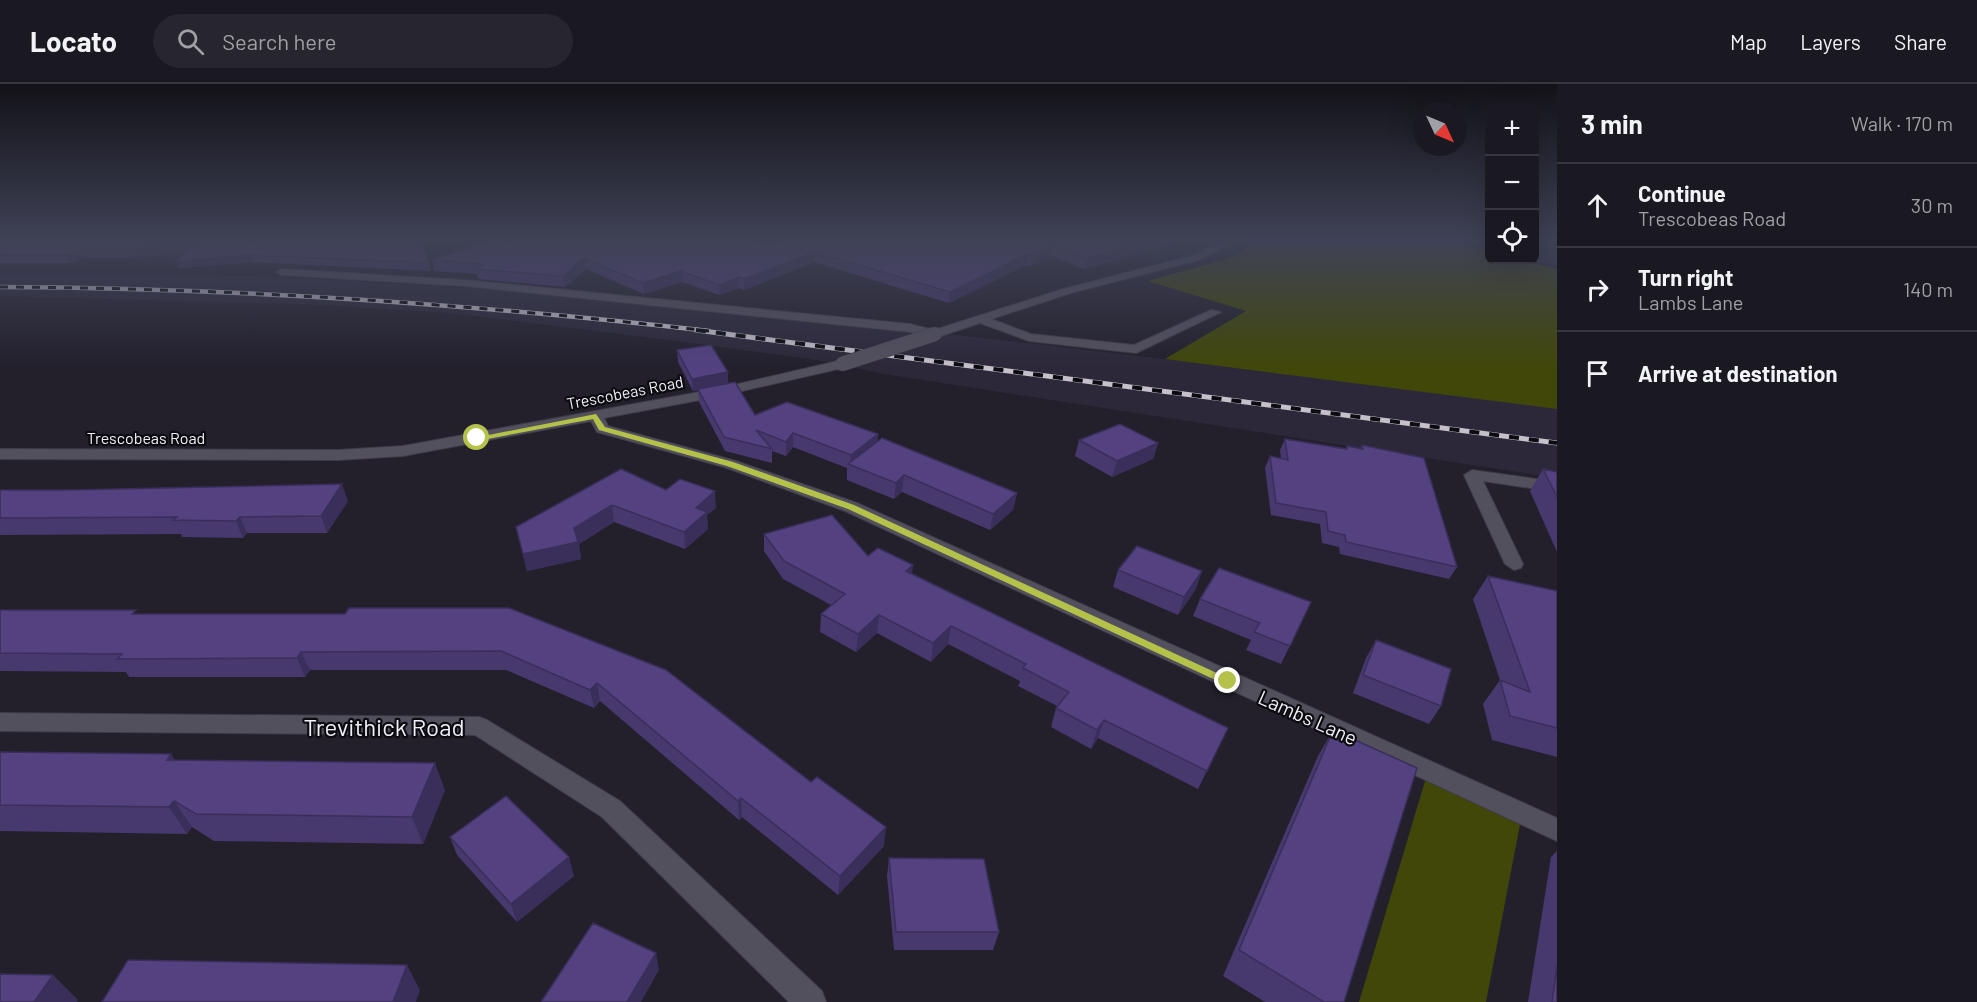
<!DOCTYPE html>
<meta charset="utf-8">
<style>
:root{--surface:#1a1821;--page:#27252e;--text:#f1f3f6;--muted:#9fa0a5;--line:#38373f}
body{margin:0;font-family:Barlow,sans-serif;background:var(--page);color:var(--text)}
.controls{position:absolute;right:18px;top:18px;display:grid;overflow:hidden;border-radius:9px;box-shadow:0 6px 24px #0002}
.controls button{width:54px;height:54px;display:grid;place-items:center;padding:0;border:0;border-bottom:2px solid var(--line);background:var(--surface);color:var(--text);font:30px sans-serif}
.compass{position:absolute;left:1413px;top:18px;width:54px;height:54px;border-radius:50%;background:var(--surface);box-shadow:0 6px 24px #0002;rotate:134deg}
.stop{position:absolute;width:18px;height:18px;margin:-14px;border:4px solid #b5c24a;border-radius:50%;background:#fff}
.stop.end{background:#b5c24a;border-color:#fff;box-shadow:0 2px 6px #0008}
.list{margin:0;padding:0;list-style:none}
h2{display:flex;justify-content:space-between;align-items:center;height:78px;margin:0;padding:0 24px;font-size:26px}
h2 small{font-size:20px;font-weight:400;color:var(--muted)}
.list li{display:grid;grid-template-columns:39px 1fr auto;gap:18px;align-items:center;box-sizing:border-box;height:84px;padding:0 24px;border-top:2px solid var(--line)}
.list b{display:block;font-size:22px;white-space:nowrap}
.list p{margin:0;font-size:20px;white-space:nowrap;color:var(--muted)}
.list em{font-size:20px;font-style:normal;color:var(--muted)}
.icon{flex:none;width:33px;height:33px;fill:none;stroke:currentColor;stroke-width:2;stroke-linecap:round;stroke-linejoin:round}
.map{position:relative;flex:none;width:1557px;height:918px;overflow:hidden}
header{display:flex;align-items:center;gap:36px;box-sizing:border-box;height:84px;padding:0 30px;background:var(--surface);border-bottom:2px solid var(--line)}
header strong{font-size:28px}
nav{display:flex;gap:33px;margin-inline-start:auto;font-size:21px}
.search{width:420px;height:54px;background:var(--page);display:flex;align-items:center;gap:15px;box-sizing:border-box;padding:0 21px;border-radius:33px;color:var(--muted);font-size:22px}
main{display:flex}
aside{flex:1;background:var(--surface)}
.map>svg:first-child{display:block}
</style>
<header>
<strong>Locato</strong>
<div class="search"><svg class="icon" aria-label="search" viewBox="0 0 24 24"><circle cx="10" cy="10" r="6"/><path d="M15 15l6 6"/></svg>Search here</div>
<nav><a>Map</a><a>Layers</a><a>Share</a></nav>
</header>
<main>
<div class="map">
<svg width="1557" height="918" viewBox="0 0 1557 918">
<rect width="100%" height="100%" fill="#23202c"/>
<path fill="#2c283a" d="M1535,155h22v27l-29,-6h6z
M0,191l257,1 270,15 448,46 472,55 110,15v71l-673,-104 -73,-15 -213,-28 -149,-18 -127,-8 -322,-9z"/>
<path fill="#414709" d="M1259,155h180l50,13 1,8h30l37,9v140l-392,-50 81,-48 -98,-30 88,-25z
M1428,687l94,43 -36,188h-127z"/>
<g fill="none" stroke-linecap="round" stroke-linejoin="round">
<defs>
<path id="minor" d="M1228,155h13l-42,21 -128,33 -80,26 40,15 103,11 77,-35 10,2 -85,41 -107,-12 -49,-18 -45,15 -25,-6 -446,-46 -183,-11 -5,-3 5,-3 183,11 446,44 24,6 129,-41 128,-33z
M842,276l5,1v6l-131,30 -112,21 4,8 128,35 121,42 700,315v23l-712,-330 -121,-44 -127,-35 -6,-11 -188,35 -65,4 -338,-1v-10l338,1 65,-4 313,-57z
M1472,386l85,12v10l-74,-11 40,83 -2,4 -7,2 -9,-6 -41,-89z
M0,629l479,4 8,3 133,81 202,190 4,11h-37l-187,-185 -127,-82 -475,-4z"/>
</defs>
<use href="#minor" stroke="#3e3c46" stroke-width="2"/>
<use href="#minor" fill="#53505e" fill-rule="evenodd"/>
<defs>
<path id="rail-far1" d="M0,203c238,1 473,17 709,44"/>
<path id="rail" d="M696,246l861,113"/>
</defs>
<use href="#rail-far1" stroke="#c4c1cb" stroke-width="4.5"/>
<use href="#rail" stroke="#c4c1cb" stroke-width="5"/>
<use href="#rail-far1" stroke="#0c0b10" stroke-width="3" stroke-dasharray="8" stroke-linecap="butt"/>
<use href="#rail" stroke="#0c0b10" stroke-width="4" stroke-dasharray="10" stroke-linecap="butt"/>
<defs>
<path id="minor-bridge" d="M842,280l93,-30"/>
</defs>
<use href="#minor-bridge" stroke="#3e3c46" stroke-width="15" stroke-linecap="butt"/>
<use href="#minor-bridge" stroke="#53505e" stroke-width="14"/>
</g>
<path fill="#47386e" d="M0,155l429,24 2,8 -178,-9 -74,6 5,-15 -51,5h-51l-10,5h-72z
M492,155h698l-106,30 -33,-13 -20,10 -5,-1 -77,38 -135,-41 -70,28 -5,-2 -20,7 -37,-13 -38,12 -58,-25 -21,18 -87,-8 -1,-5 -43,-3 -2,-11z
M1460,155h30v4l-29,-3z
M677,266l51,22v11l27,32 123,19 -1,8 140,51 -4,17 -23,20 -88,-38 -8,7 -47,-19v-12l-54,-21 -7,9 -14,-5v12l-47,-12 -26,-49 -1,-12 -5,1 -15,-29z
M1285,355l61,10 1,-3 13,3 2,-4 95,122 -8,12 -109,-25 -1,-7 -17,-4 -2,-19 -49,-9 -6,-47 5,-12 11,3 -1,-9z
M1079,356l79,3 -5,16 -41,18 -37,-21z
M1543,385l14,3v80l-27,-61z
M0,406l348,11 -21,32h-80l-4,5 -61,-1 -1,-3 -181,1z
M666,406l50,18 -9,7 1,14 -23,20 -71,-27 -35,22 2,15 -54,12 -11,-44z
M764,450l104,22 44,18 316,154 -30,61 -100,-51 -7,11 -40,-22 5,-19 1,-2 -39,-20 2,-5 -72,-37 -17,18 -54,-29 -21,19 -36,-20 1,-18 10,-9 -48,-26 -19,-28z
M1118,486l78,19 -18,26 -65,-28z
M1488,492l69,15v166l-65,-17 -9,-36 17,-24 -27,-81z
M1200,515l111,3 -30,62 -35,-14 5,-10 -58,-24z
M509,524l375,238 -46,49 -96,-78 -3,3 -139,-119 -6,7 -88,-38h-196l-5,7h-176l-3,-5 -126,-1v-61l138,4h207z
M1376,556l65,66 -12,18 -76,-31 13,-35z
M1333,646l11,272h-79l-42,-26 95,-220z
M0,668l175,8 270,30 -22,54 -209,-3 -22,-14 -5,7 -187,-3z
M450,753l124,39 -57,46 -60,-67z
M1557,767v151h-29l23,-145z
M889,774l110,74 -6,18h-99l-7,-74z"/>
<path fill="#3a2e5a" d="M770,155h39l-39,5z
M1157,155h33l-106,30 2,-11z
M193,160l4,8 -64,6 -4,-8z
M1052,162l-1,10 -20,10 2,-10z
M78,166l4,8 -10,5 -4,-8z
M815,168l-1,10 -70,28v-11z
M1028,170l-2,11 -77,38 1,-11z
M250,171l3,7 -74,6 -3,-7z
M584,174l2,11 -21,18 -2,-11z
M681,187l1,11 -38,12 -1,-11z
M739,193v11l-20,7v-10z
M728,288v12l-35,7 -1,-12z
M793,349v14l-7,9v-14z
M878,350l-1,14 -27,17 1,-10z
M1158,359l-5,16 -41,18 5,-16z
M904,391l-2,17 -8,7 2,-16z
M342,400l6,17 -21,32 -6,-17z
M715,407l1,17 -9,7 1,14 -23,20 -1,-17 12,-24z
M1017,409l-4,17 -23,20 3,-16z
M612,421l2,17 -35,22 2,15 -54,12 -4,-17 51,-26z
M240,433l7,16 -4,5 -7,-17z
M913,481l-2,18 -5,-12z
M1202,487l-6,18 -18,26 6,-18z
M879,531l-2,18 -21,19 2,-18z
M951,542l-3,18 -17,18 2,-19z
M301,568l9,18 -5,7 -8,-19z
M597,599l3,18 -6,7 -4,-18z
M1104,636l-6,18 -7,11 6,-19z
M171,670l18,27 -22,-21z
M435,679l10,27 -22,54 -11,-27z
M741,714l1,19 -3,3 -1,-19z
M174,717l18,26 -5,7 -18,-27z
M886,743l-2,19 -46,49 2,-19z
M569,773l5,19 -57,46 -6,-18z
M656,869l3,17 -18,32h-14z
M407,881l13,25 -4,12h-23z
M53,891l25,25 -1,2h-43z"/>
<path fill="#534180" stroke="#3a2e5a" stroke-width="1.5" d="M0,155h422l7,24 -179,-8 -74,6 17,-17 -64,6h-51l-10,5h-68z
M492,155h254l25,5 14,-5h275l4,1 4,-1h89l-71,19 -34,-12 -19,10 -5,-2 -78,38 -135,-40 -71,27 -5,-2 -20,8 -38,-14 -38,12 -59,-25 -21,18 -87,-7 6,-5 -50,-4z
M711,261l17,27 -36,7 -15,-29z
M735,298l20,33 32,-13 91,32 -27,21 -58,-22 -7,9 -30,-12 16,19 -48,-12 -26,-48z
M1120,340l38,19 -41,18 -38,-21z
M882,354l135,55 -24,21 -89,-39 -8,8 -48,-19z
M1285,355l62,10v-3l16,3 -1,-4 62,13 33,109 -111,-25 -1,-7 -17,-4 -2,-19 -50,-9 -6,-47 18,4z
M621,385l45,21 14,-11 35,12 -19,17 11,4 -23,20 -72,-27 -38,23 4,14 -55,12 -7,-27z
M1543,385l14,3v25z
M342,400l-21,32 -81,1 -4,4 -63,-1 4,-3 -177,1v-28h69z
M832,431l36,41 10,-8 35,17 -7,6 322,157 -21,43 -103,-51 -7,10 -41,-22 13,-16 -46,-24 3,-4 -75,-38 -18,17 -54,-28 -21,19 -37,-20 24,-20 -61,-33 -20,-27z
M1137,462l65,25 -18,26 -66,-27z
M1219,484l92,34 -21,44 -36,-14 6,-9 -60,-24z
M1488,492l69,15v137l-47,-12 -10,-36 30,12z
M349,524h160l157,62 145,112 6,-5 69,50 -46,49 -99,-78 -3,3 -141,-118 -7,7 -89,-39 -200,1 -4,6 -180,1 5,-5 -122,-1v-43h136l-4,4h213z
M1376,556l75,29 -10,37 -78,-31z
M1333,646l84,38 -73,234h-20l-85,-52z
M0,668l171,2 -4,6 268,3 -23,54 -216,-3 -22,-13 -5,6 -169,-2z
M506,712l63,61 -58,47 -61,-67z
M889,774l95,1 15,73h-103z
M593,839l63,30 -29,49h-86z
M128,876l279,5 -14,37h-291z
M1557,882v36h-5z
M0,890l53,1 -19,27h-34z"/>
<linearGradient id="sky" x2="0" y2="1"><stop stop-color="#131218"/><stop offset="0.55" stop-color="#3f4256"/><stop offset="1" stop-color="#3f4256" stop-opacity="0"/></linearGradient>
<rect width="1557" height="284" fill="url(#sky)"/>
<path fill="#b5c24a" d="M596,330l9,13 128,35 121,43 380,176 -1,3h-9l-376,-175 -121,-43 -128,-36 -6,-11 -116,22 -4,-3z"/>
<g text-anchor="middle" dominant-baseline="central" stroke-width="4.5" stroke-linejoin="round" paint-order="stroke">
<g font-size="16" fill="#f0eef7" stroke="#0c0b10">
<text transform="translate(625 308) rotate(-11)">Trescobeas Road</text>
<text x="146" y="353">Trescobeas Road</text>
</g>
<g font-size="20" fill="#f0eef7" stroke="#0c0b10">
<text transform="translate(1308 633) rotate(24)">Lambs Lane</text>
</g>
<g font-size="24" fill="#f0eef7" stroke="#0c0b10">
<text x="384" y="642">Trevithick Road</text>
</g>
</g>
</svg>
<div class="controls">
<button>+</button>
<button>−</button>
<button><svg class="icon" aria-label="locate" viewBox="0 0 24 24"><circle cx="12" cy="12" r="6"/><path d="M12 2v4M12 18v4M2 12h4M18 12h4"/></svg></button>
</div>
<svg class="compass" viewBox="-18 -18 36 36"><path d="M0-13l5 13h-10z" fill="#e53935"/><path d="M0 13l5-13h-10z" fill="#9fa0a5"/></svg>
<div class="stop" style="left:477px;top:354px"></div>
<div class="stop end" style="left:1228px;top:597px"></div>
</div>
<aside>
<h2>3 min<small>Walk · 170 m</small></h2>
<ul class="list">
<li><svg class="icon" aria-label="ahead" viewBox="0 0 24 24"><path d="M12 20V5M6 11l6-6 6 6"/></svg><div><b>Continue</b><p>Trescobeas Road</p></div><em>30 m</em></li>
<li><svg class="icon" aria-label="right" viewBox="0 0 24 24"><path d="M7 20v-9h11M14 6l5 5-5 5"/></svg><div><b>Turn right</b><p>Lambs Lane</p></div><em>140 m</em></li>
<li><svg class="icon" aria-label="arrive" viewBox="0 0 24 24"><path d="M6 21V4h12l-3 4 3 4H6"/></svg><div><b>Arrive at destination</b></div></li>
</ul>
</aside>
</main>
